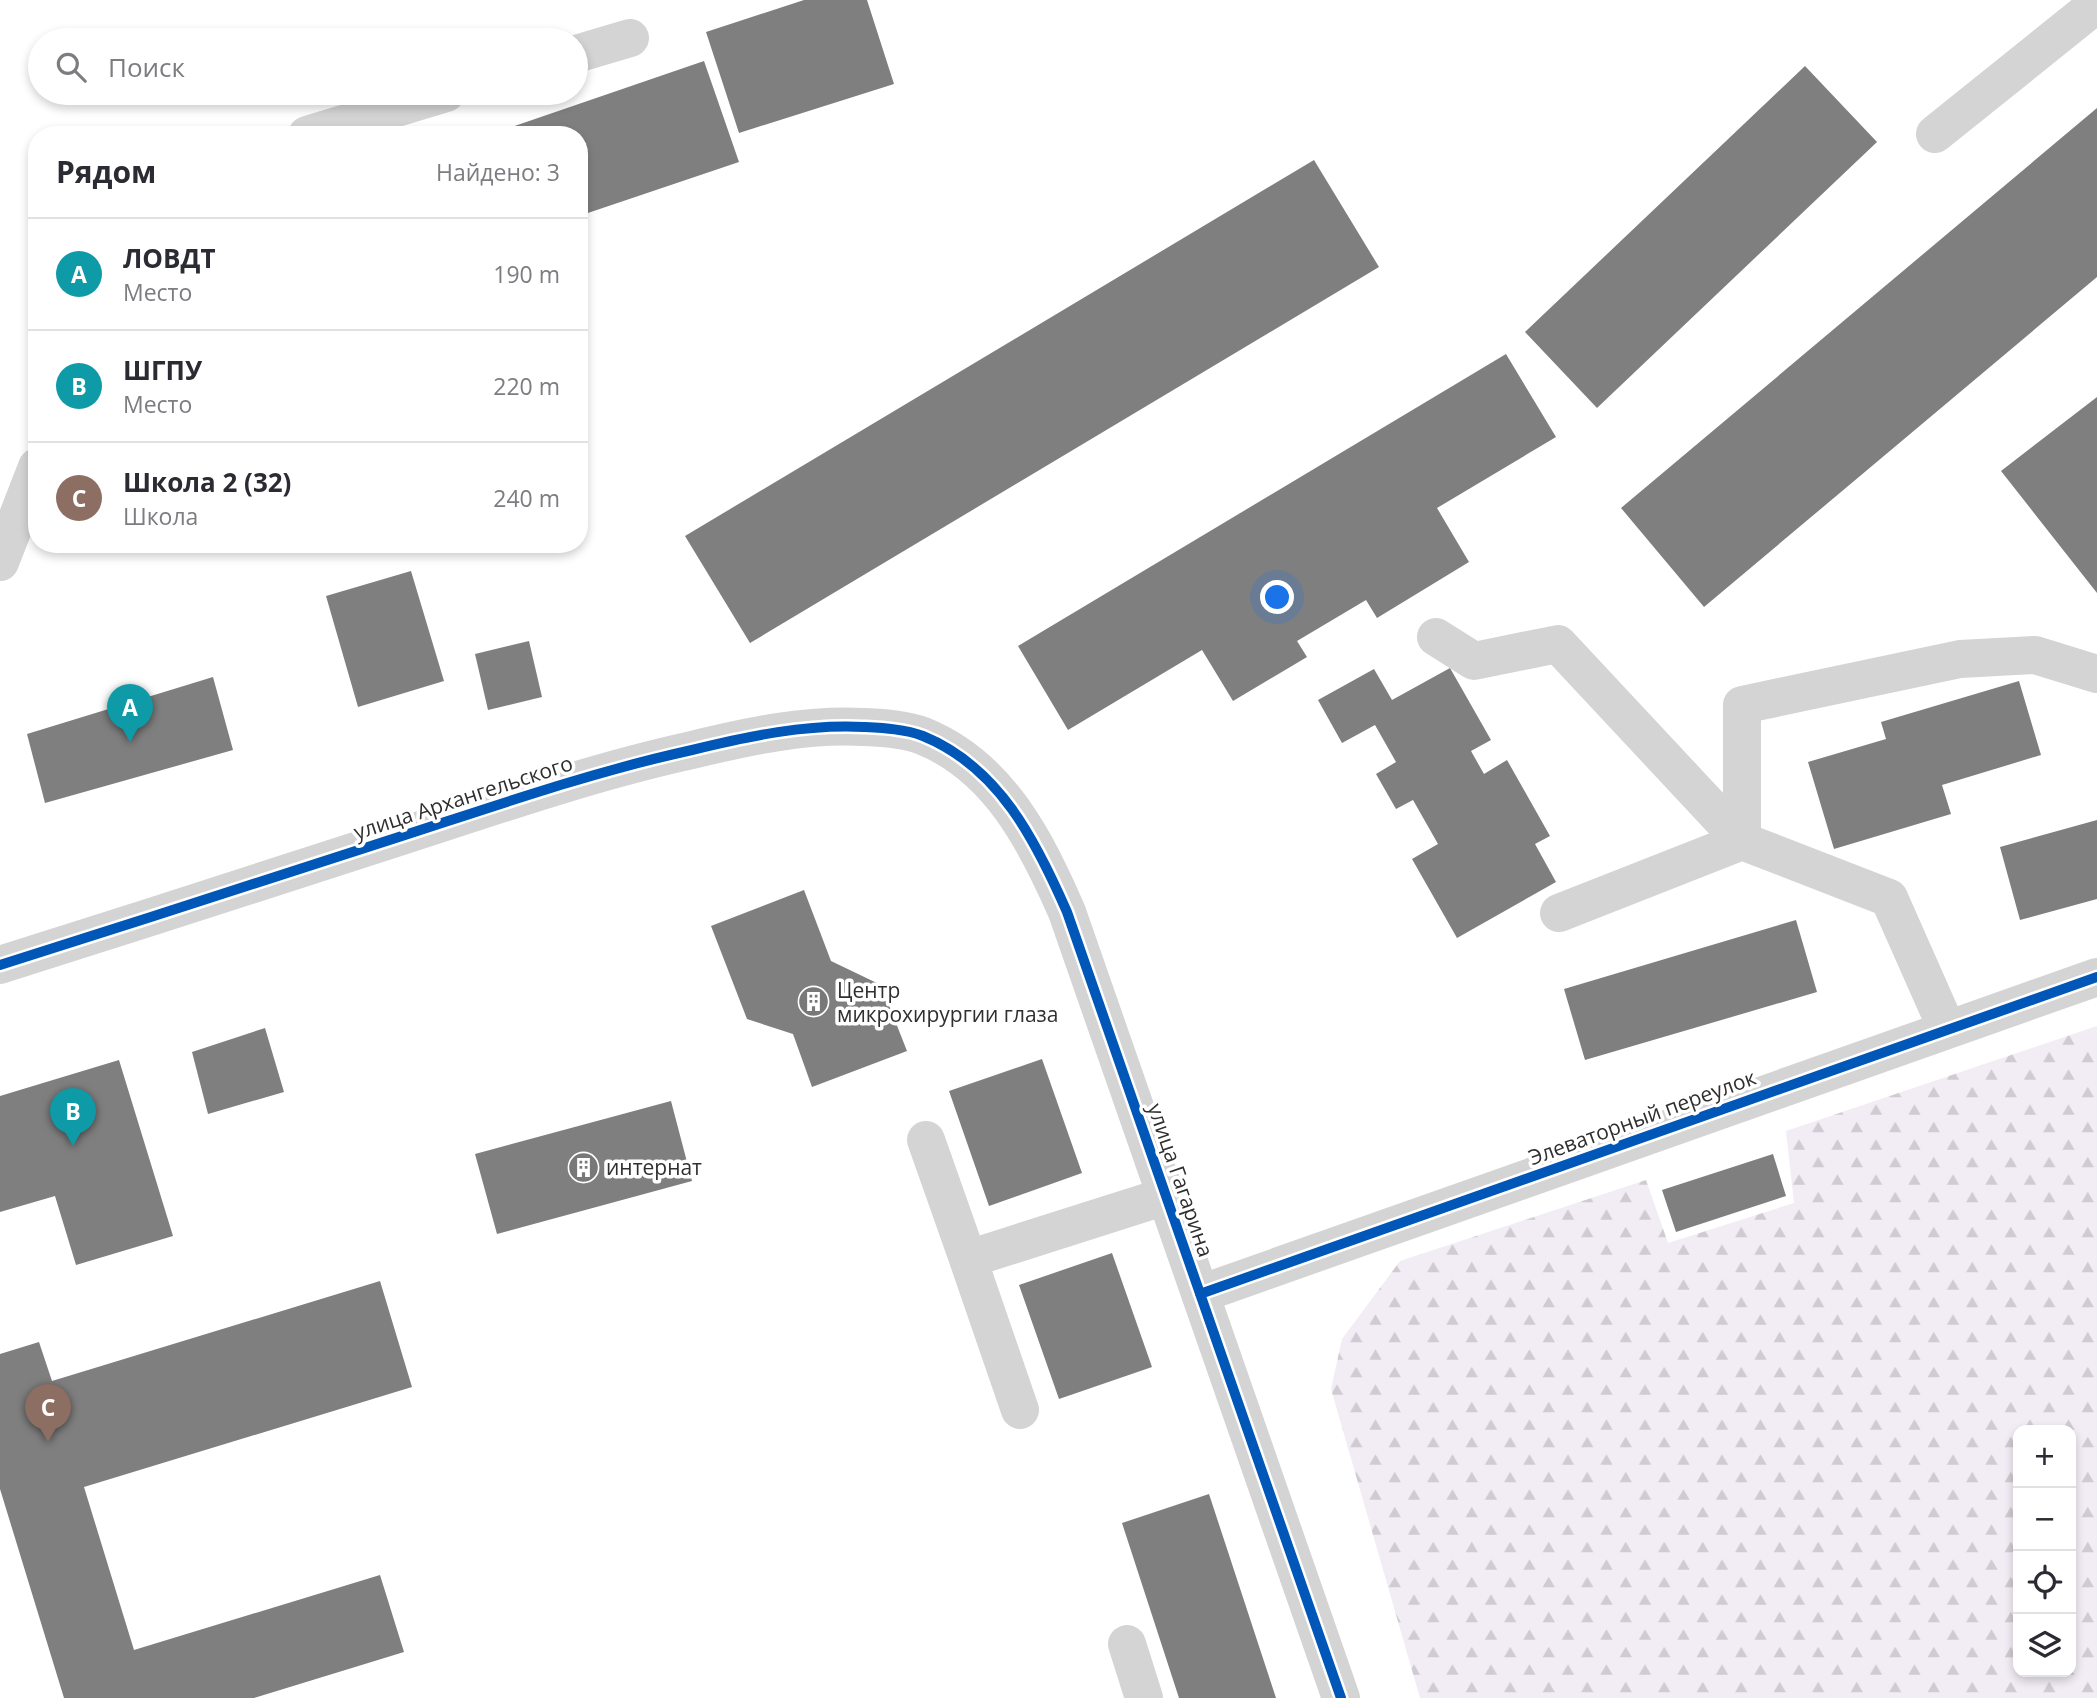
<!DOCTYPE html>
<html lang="ru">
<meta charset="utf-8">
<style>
:root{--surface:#fff;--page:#f2f2f3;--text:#2b2b33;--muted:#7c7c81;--line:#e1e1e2;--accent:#d93025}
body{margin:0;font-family:"Open Sans",sans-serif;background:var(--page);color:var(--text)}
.controls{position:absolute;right:21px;bottom:21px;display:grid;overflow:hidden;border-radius:14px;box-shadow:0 4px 10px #0003}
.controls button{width:63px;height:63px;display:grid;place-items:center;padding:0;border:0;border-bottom:2px solid var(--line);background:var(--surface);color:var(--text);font:35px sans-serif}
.you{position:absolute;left:1278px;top:598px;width:24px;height:24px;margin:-18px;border:5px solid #fff;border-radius:50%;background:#1a73e8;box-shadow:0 0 0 10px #1a73e833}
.badge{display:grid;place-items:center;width:46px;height:46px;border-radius:50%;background:var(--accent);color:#fff;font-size:23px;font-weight:700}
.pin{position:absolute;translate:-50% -58px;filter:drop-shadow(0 2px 4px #0008)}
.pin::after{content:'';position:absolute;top:37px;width:24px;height:21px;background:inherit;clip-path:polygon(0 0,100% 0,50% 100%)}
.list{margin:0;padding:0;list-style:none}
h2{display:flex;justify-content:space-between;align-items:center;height:91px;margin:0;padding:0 28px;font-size:30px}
h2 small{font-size:23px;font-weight:400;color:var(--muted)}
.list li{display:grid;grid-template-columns:46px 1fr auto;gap:21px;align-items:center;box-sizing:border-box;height:112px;padding:0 28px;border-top:2px solid var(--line)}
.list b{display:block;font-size:26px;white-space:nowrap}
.list p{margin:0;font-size:23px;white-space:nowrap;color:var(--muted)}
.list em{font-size:23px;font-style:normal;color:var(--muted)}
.icon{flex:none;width:38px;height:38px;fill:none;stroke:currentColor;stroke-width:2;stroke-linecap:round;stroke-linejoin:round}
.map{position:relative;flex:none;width:2097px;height:1698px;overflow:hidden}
.search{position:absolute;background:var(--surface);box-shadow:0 4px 10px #0003;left:28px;top:28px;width:560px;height:77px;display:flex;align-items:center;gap:18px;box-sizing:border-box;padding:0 24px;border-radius:38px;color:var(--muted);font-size:26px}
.panel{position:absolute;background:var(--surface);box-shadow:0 4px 10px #0003;left:28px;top:126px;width:560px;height:427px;border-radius:28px}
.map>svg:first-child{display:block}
</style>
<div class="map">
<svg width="2097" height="1698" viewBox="0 0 2097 1698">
<defs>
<pattern id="forest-firs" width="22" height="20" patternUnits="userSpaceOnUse" patternTransform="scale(1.75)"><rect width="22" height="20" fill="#f2ecf5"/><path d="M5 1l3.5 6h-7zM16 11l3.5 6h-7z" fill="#d0cbd2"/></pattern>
</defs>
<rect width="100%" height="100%" fill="#fff"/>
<path fill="url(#forest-firs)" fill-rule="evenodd" d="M2097,1026v672h-677l-89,-309 11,-50 58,-78 246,-81 22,63 126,-40 -8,-72zM2018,1430h53v242h-53z"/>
<path fill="#7f7f7f" d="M804,0h63l27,84 -155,49 -33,-101z
M704,61l35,101 -160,54v-81h-91z
M1805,66l72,76 -280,266 -72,-76z
M2097,108v169l-393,330 -83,-99z
M1314,160l65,107 -629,376 -65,-107z
M1506,354l50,83 -119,71 32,54 -92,56 -11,-18 -69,41 10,16 -74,44 -31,-51 -134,80 -50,-84z
M2097,397v196l-96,-122z
M411,571l33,110 -86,26 -32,-111z
M529,641l13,56 -54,13 -13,-56z
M1450,668l41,72 -20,11 13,23 23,-14 43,76 -15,8 21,38 -99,56 -45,-79 26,-15 -25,-44 -17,9 -20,-35 20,-12 -21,-37 -33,18 -24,-43 56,-31 18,31z
M213,677l20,73 -188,53 -18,-69z
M2019,681l22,74 -99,30 9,29 -117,35 -26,-87 78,-23 -5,-17z
M2097,820v79l-77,21 -20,-73z
M804,890l27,71 50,24 26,66 -95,36 -19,-53 -46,-15 -36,-93z
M1796,920l21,72 -232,68 -21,-71z
M265,1028l19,64 -76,22 -16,-62z
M1042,1059l40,114 -93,33 -40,-115z
M119,1060l54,176 -97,29 -21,-69 -55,16v-116z
M671,1101l21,80 -195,53 -22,-80z
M1773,1154l13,42 -110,36 -14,-42z
M1112,1253l40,114 -93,32 -40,-114z
M380,1281l32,106 -328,100 50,163 246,-75 24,77 -150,46h-190l-64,-209v-135l39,-12 13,39z
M1209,1494l67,204h-97l-57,-175z"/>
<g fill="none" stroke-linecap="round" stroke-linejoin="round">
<path stroke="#d4d4d4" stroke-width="38" d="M576,54l54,-16
M1935,134l162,-130
M307,135l139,-42
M0,562l37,-95
M1436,637l38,24 84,-17 184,197
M1742,841v-136l218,-46 75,-4 62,19
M1559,913l183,-72 147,57 58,131
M0,965c124,-39 247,-79 371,-119 107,-34 212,-72 321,-96 58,-14 113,-26 172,-23 19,1 41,2 59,9 76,31 113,105 144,176l274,786
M926,1140l42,119
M1200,1294l897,-317
M1020,1410l-52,-151 198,-63
M1127,1644l17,54"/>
<defs>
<path id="cycleway" d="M0,965c124,-39 247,-79 371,-119 107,-34 212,-72 321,-96 58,-14 113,-26 172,-23 19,1 41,2 59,9 76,31 113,105 144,176l274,786
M1200,1294l897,-317"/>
</defs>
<use href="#cycleway" stroke="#fff" stroke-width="15"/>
<use href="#cycleway" stroke="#0057b8" stroke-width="10"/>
</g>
<defs>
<symbol id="building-disc" viewBox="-11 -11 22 22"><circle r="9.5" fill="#787878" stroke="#fff"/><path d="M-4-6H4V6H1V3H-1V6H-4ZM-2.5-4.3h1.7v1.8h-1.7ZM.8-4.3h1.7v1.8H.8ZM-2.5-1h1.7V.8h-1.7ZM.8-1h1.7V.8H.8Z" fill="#fff"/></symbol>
</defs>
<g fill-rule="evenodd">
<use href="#building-disc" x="796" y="984" width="35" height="35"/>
<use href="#building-disc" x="566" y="1150" width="35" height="35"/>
</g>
<g text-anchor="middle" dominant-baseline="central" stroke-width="7" stroke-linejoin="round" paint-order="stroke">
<g font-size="21" fill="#2f2f2f" stroke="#fff">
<text transform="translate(463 797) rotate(-18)">улица Архангельского</text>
<text transform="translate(1642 1117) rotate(-20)">Элеваторный переулок</text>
<text transform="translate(1181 1180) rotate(71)">улица Гагарина</text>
</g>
<g font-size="21" fill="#2f2f2f" stroke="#fff" text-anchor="start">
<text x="837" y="990">Центр<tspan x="837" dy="24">микрохирургии глаза</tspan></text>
<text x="606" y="1167">интернат</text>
</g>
</g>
</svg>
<div class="controls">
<button>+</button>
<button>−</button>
<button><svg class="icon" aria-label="locate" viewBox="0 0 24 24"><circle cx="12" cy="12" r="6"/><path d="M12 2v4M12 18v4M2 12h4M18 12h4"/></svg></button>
<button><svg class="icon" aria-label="layers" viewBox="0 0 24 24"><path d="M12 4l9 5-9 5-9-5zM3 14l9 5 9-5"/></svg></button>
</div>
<div class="you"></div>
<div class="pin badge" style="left:130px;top:742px;background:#0f9aa8">A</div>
<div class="pin badge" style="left:73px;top:1146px;background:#0f9aa8">B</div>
<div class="pin badge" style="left:48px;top:1442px;background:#8d6e63">C</div>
<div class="search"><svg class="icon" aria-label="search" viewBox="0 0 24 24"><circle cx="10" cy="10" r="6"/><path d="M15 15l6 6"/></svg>Поиск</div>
<section class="panel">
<h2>Рядом<small>Найдено: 3</small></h2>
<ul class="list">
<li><span class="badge" style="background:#0f9aa8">A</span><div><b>ЛОВДТ</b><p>Место</p></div><em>190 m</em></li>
<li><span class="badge" style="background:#0f9aa8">B</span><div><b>ШГПУ</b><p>Место</p></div><em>220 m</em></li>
<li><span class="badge" style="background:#8d6e63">C</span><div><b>Школа 2 (32)</b><p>Школа</p></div><em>240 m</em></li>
</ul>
</section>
</div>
